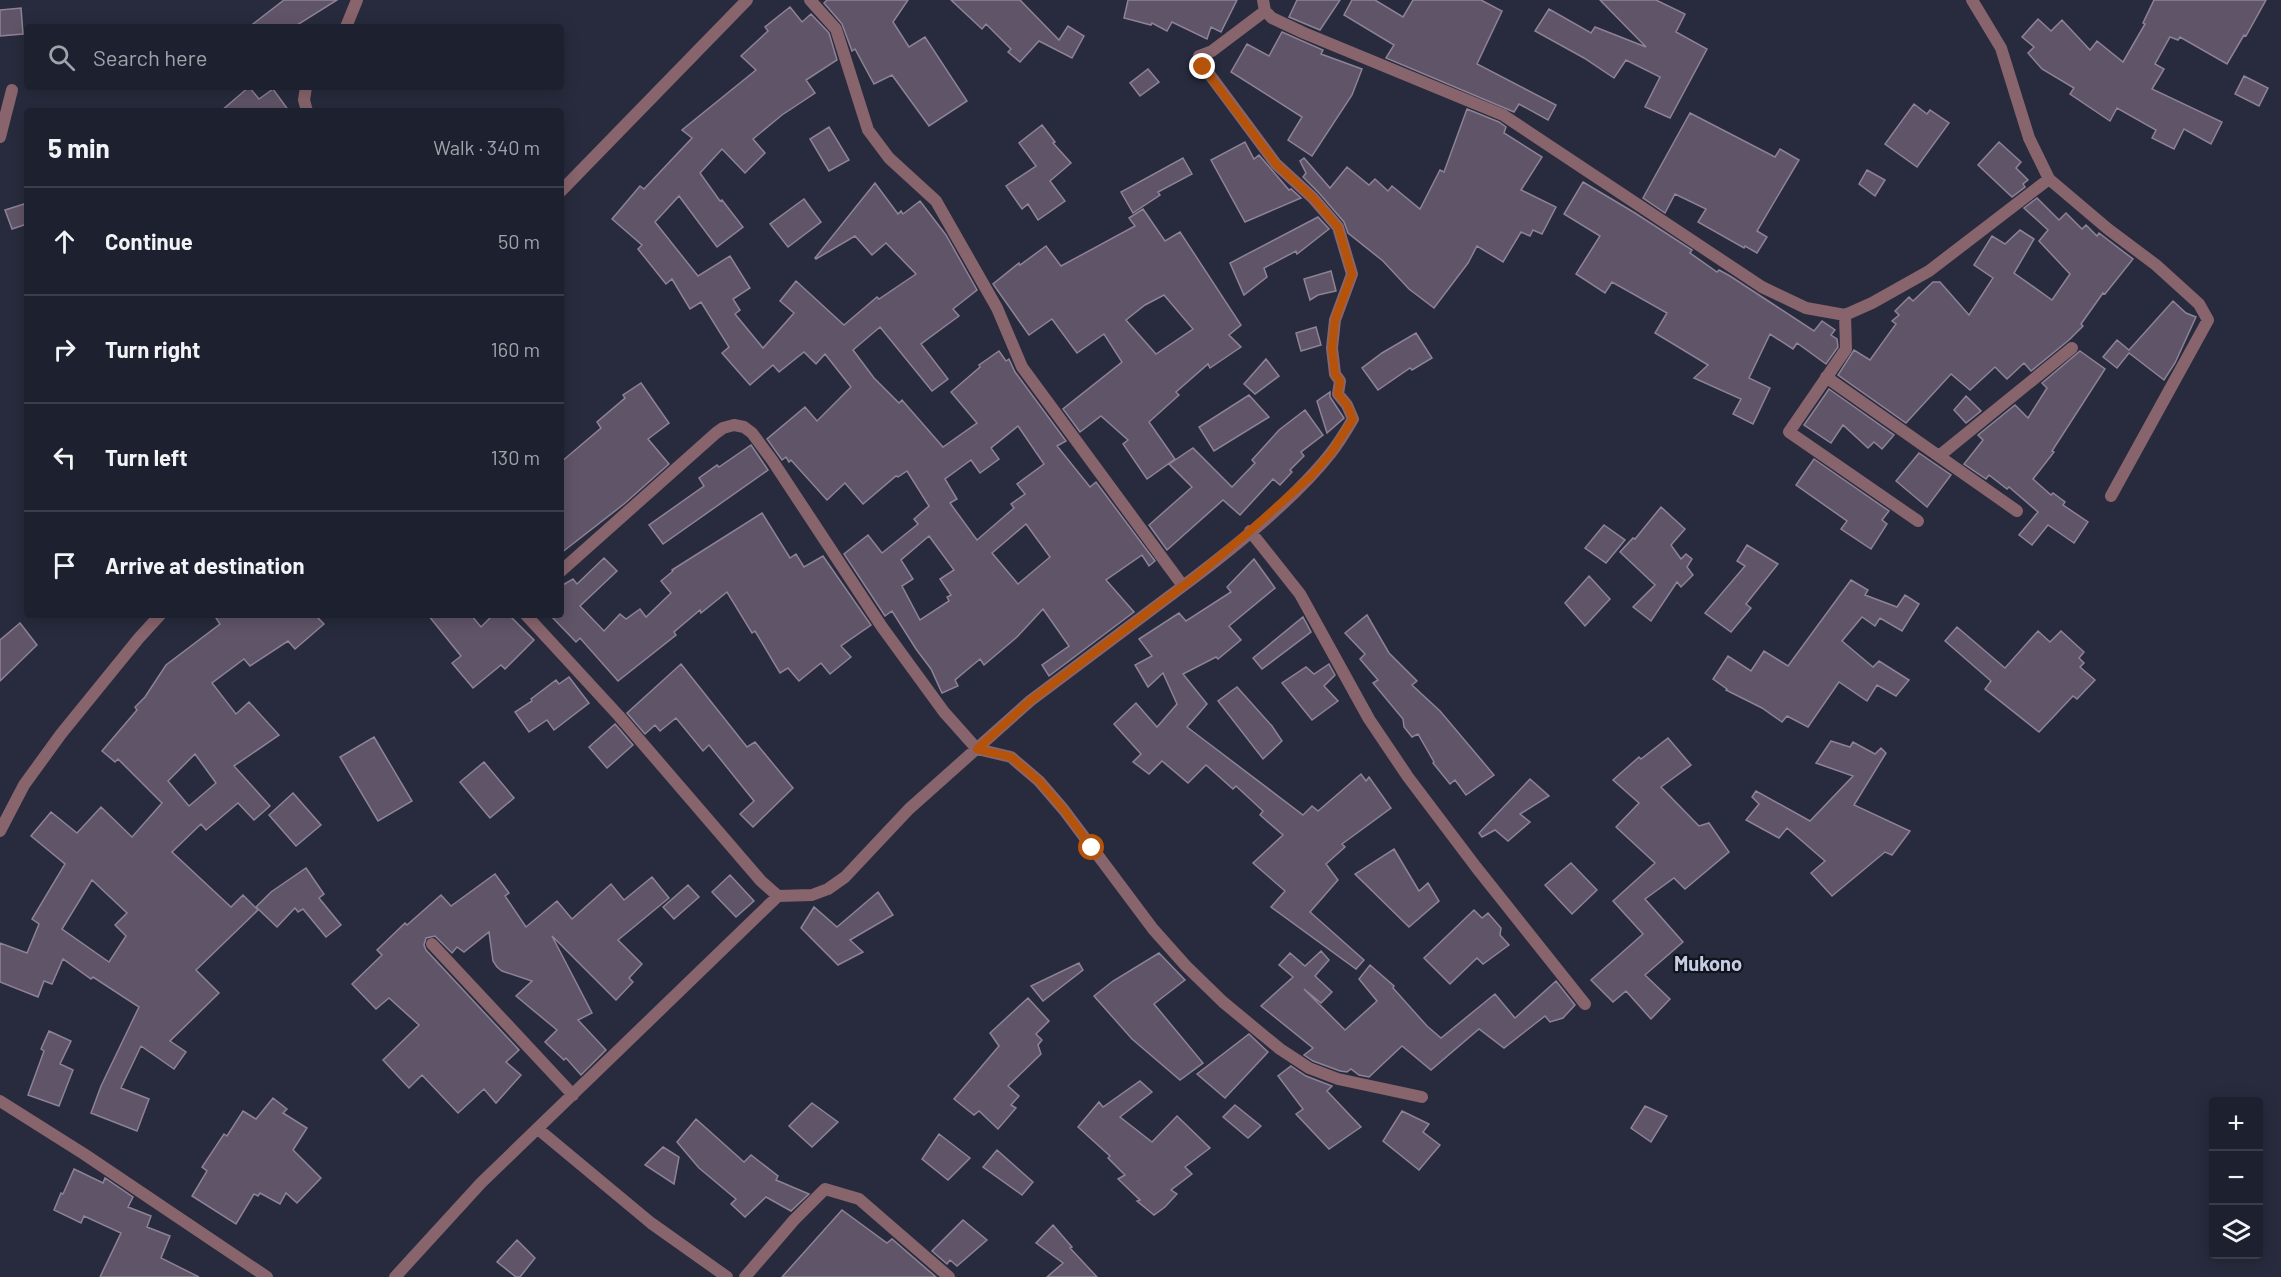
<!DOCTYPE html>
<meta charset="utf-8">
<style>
:root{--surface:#1d202e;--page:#2a2d3a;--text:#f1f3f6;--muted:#a0a3aa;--line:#3b3e4a}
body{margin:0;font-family:Barlow,sans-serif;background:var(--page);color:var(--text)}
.controls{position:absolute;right:18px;bottom:18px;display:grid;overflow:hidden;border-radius:6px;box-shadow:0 3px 15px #0003}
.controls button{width:54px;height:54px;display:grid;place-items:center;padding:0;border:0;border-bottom:2px solid var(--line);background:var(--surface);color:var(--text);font:30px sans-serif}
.stop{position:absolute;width:18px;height:18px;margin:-14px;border:4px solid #b45309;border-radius:50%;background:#fff}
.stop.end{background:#b45309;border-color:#fff;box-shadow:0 2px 6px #0008}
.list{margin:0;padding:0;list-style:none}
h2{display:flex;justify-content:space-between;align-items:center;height:78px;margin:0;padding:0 24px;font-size:26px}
h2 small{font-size:20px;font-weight:400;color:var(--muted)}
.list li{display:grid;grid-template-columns:39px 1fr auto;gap:18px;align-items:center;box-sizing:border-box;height:108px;padding:0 24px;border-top:2px solid var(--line)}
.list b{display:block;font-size:22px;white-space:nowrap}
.list em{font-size:20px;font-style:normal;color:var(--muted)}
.icon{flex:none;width:33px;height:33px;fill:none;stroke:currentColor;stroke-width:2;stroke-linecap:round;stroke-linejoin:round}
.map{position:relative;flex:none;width:2281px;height:1277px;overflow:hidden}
.search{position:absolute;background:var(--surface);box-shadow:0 3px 15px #0003;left:24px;top:24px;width:540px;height:66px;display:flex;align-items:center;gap:15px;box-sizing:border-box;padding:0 21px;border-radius:6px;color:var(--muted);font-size:22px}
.panel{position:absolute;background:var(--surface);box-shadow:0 3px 15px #0003;left:24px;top:108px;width:540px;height:510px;border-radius:6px}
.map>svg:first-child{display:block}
</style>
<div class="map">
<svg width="2281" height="1277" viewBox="0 0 2281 1277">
<rect width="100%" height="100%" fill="#272b3d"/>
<path fill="#605568" stroke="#8e8296" stroke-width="1.5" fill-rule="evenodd" d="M284,0h53l-43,27h-45z
M827,0h81l-15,22 16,25 16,-10 42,64 -38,25 -37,-51 -18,9 -19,-35 -3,2 -10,-27 -18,-21z
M951,0h69l39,40 9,-14 16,10 -12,22 -33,-17 -19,21 -12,-10 3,-3 -25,-25 -4,5z
M1128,0h109l-16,32 -10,-5 -4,12 -35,-17 -5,9 -15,-8 -1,2 -27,-7z
M1297,0h43l-20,30 -31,-13z
M1352,0h23l28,17 10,-17h68l21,11 -25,53 79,41 -8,15 -29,-16 -5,8 -128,-54 8,-13 -50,-30z
M1600,0h56l29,14 -9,18 31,17 -37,69 -25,-11 15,-30 -34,-17 -12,18 -30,-20 -49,-27 14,-22 42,24 4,-6 51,20z
M2154,0h112l-20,36 -2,-1 -17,29 -47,-27 -2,3 -8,-3 -15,27 9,5 -12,20 70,33 -11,22 -27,-15 -10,20 -22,-11 4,-8 -39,-22 -7,13 -40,-27 4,-6 -32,-19 -14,-16 6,-6 -12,-10 16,-18 13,12 11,-11 28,30 7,-9 26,21 22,-38 -2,-1z
M790,7l12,15 9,-8 18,19 8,27 -31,20 9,13 -33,22 -29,24 12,14 -20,20 -23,-24 -22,24 20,28 2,-1 21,27 -26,20 -38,-51 -24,26 43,54 32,-20 20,32 -17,11 7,11 -5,4 28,34 31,-35 -14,-12 16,-20 48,44 33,-28 2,2 37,-25 -30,-31 -14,12 -17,-19 -39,23 -1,-1 60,-75 23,31 3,-3 2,3 17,-13 26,34 31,55 -24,19 6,7 -38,28 27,35 -16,12 -52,-64 -27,23 21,28 25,25 3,-3 41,47 34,-24 -26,-31 29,-25 -1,-2 20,-14 7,10 3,-2 6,13 51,69 -9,5 33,41 6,-5 59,79 -6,5 -7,-11 -36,25 28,32 -85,64 -7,-11 27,-19 -26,-37 -26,28 -33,28 -4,-6 -25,21 3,6 -16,7 -11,-24 -15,-20 -24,-38 -7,5 -41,-62 24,-19 14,18 36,-29 -4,-5 15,-13 -22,-35 -9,6 -2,-1 -33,28 -18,-21 -18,17 -36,-40 -2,2 -3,-5 -4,3 -15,-21 38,-32 12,14 34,-34 -26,-33 -9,10 -12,-12 -25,20 -6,-7 -23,20 -28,-32 7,-6 -28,-45 -11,7 -18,-30 -6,5 -28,-35 4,-4 -30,-26 28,-33 4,3 48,-51 -10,-8 74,-60 -15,-14 27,-25 -3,-4zM1018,426l26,38 -27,20 8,10 -14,10 3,4 -37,32 -27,-37 7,-4 -12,-20 26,-19 9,13 19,-14 -8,-11zM1026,524l24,33 -32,27 -26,-31zM929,536l25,34 -14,9 11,16 -4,2 2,4 -29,19 -18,-34 11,-7 -12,-19z
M21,8l2,26 -23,2v-26z
M1282,32l41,18 -2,4 41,15 -10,26 -40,61 -24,-16 14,-23 -71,-45 16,-28 22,12z
M1148,69l11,13 -19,14 -10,-13z
M2244,76l24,12 -9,18 -24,-12z
M249,87l10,12 14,-10 16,22h-68z
M1914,104l13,10 3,-4 19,13 -32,44 -32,-23z
M1467,109l32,13 7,5 -2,6 38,24 -21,33 35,17 -14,27 -9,-4 -3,6 -9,-4 -18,30 -26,-16 -9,17 -34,45 -25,-19 -26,-28 -35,-28 -4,-11 -25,-29 -16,-16 3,-4 -6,-12 4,-3 26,30 17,-21 22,18 6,-6 13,12 4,-5 28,23 20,-39 4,2z
M1690,113l85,44 5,-8 19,11 -42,71 10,6 -10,16 -12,-7 -1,2 -46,-26 8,-13 -31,-15 -10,19 -22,-15z
M1042,125l13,17 -2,1 18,20 -21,18 15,20 -27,19 -10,-16 -6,5 -16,-23 30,-20 -17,-23z
M829,127l20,33 -20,11 -19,-32z
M1245,142l9,17 5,-4 30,35 2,-1 10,9 -56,24 -34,-62z
M1999,142l22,20 -5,6 12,12 -5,4 2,3 -13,10 -34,-32z
M1183,158l9,16 -34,18 2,3 -27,18 -12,-21z
M1867,170l18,10 -10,16 -16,-12z
M1583,182l52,31 57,37 -2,3 27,19 2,-2 11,6 84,55 8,-10 13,9 -4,5 6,4 1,8 -12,17 -29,-21 -4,6 -23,-15 -21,44 21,10 -17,36 -20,-10 8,-15 -47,-21 14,-13 -53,-32 12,-20 -55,-31 -7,11 -29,-19 24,-38 -36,-22z
M2037,198l22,22 7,-7 16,16 4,-4 11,11 2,-3 34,26 -28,35 -2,-1 -22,31 2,2 -14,14 -38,31 -7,-8 -17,16 -12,-12 -25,23 -19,-16 -45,49 -68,-48 16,-25 16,10 26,-36 -4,-3 7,-6 -4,-4 14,-14 4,4 20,-19h7l29,33 24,-37 -19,-13 18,-29 13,8 15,-14 14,9 -20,34 38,27 18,-26 -31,-33 9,-11 -24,-22z
M804,199l17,23 -33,25 -18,-23z
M27,203v21l-15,5 -7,-19z
M1143,209l22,32 15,-9 61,93 -12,10 12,12 -31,21 -2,-4 -32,28 3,3 -30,27 26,37 -28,20 -24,-35 5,-4 -27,-24 -21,16 -17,-23 59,-47 -18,-28 -27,19 -25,-34 -23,16 -36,-51 26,-21 1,2 26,-19 15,20 74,-40 -6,-8zM1164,295l29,34 -37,25 -30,-34 19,-15z
M1318,217l11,12 -32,25 -1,-3 -32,17 3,9 -23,18 -14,-32z
M1331,271l5,20 -18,4 -8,5 -6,-21z
M2173,301l13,12 10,4 -21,46 -11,17 -35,-27 -12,15 -14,-11 14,-17 12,10z
M1316,327l5,18 -20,6 -5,-18z
M1416,333l16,25 -20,12 -2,-2 -32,22 -16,-22 20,-15z
M2080,351l25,18 -53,82 2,1 -21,27 18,16 2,-2 12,9 -2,3 25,17 -14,21 -26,-18 -16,20 -13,-10 19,-23 -29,-25 -2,2 -18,-14 -3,4 -22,-15 19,-24 -5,-5 37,-30 13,13 19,-30 -5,-5z
M1266,359l13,17 -24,18 -11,-10z
M641,383l28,40 -21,16 21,25 -45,40 -63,49v-91l40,-34 -4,-6 28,-24 -2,-3z
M1829,389l65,46 -12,14 -8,-7 -6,6 -25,-23 -12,18 -27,-18z
M1330,392v5l14,21 -17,15 -10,-32z
M1249,395l20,22 -55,34 -15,-24z
M1966,396l15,15 -15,12 -12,-13z
M1305,410l18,25 -22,17 3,4 -14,14 2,2 -12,13 -7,-6 -33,36 -17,-15 -56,50 -18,-25 43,-38 -23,-23 24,-16 39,39 23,-24 -3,-3 27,-30z
M751,445l17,25 -105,74 -14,-19 55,-39 -5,-8 18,-13 2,2z
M1919,453l32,22 -24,32 -31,-26z
M1814,459l75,52 -7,9 5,4 -16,25 -30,-20 6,-8 -51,-36z
M1661,507l24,22 -14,16 10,14 5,-5 6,5 -5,8 6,8 -12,12 -4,-5 -26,39 -18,-14 22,-22 -35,-33 13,-14 2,1z
M762,513l28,45 6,-4 8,13 19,-11 48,69 -30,21 10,11 -21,17 -9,-11 -22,18 -11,-13 -8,5 -25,-42 -3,2 -25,-41 -26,21 -1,-3 -26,22 2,3 -58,46 -38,-43 -4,4 -26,-27h11v-29l12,-7 4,5 27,-26 13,13 -37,35 24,25 16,-17 6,5 14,-10 6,8 25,-24 -10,-12 12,-10 -1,-1z
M1604,525l21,15 -19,23 -21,-15z
M1747,545l31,19 -32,40 5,4 -20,24 -26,-19 40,-47 -8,-5z
M1254,559l21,29 -46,38 12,14 -23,19 -2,-2 -33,17 24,30 -20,23 116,88 9,-9 6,5 43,-37 5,7 3,-4 22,31 -49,36 3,3 -19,17 12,16 -28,32 54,48 -8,9 -85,-62 14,-16 -32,-28 30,-28 -23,-20 3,-4 -27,-25 -3,3 -27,-24 -18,18 -26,-22 -13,13 -16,-12 8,-8 -27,-30 22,-21 21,24 20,-23 -14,-31 -15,14 -13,-22 17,-9 -13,-17 40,-26 7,8 45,-29 -4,-5z
M1589,576l21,23 -25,27 -20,-23z
M1851,580l17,10 -3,5 32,12 8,-12 14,9 -17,27 -22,-13 -5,8 -13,-9 -20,24 31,26 6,-6 30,19 -13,16 -19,-11 -10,16 -28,-19 -31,45 -21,-11 -5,6 -20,-14 -36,-18 1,-1 -14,-10 15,-23 23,15 13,-20 24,15z
M214,615h101l9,9 -29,25 -7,-8 -38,25 -6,-7 -32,24 24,31 13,-12 30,33 -45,31 36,40 -16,14 -16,-17 -32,27 -5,-6 -29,28 59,55 12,-12 15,15 -62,60 23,23 -49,48 16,11 -12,17 -33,-23 -20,42 28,11 -12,32 -46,-18 10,-27 38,-79 -46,-30 -2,2 -28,-20 -11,25 -8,-3 -6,16 -38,-15v-39l27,10 12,-29 -7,-5 33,-55 -34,-28 20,-24 26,21 24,-26 31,30 30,-34 -44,-44 -3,3 -13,-11 35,-41 -2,-3 10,-10 21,-32 54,-41zM195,754l21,29 -27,23 -21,-25zM92,880l35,33 -12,12 11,11 -17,26 -47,-33z
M428,615h43l10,12 12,-12h16l25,25 -29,29 -4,-4 -28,23 -21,-25 9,-7z
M1367,615l22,38 28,28 -5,4 28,26 54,64 -28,20 -11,-15 -5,4 -17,-21 1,-1 -16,-28 -6,3 -8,-10 -1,-8 -30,-36 5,-3 -18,-21 5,-5 -20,-21z
M1303,617l8,15 -49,37 -9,-11z
M20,623l17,22 -37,36v-41z
M1957,627l48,41 33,-37 12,11 11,-11 23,21 -5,6 5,5 -4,4 15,13 -18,19 -4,-3 -34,36 -54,-43 6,-8 -46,-40z
M681,664l66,83 8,-5 38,46 -40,39 -13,-13 14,-13 -45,-56 -6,6 -27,-33 -16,13 -5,-6 -10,9 -18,-21z
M1329,664l6,11 -11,11 14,15 -26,19 -30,-37 24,-16 8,7z
M569,677l20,26 -35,27 -7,-10 -18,12 -14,-20 17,-11 -1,-2 25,-19 3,4z
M1237,687l35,39 10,15 -19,18 -45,-58z
M615,724l18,21 -26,23 -18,-21z
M374,737l38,64 -34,20 -38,-64z
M1668,738l23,27 -30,22 38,39 10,-3 20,29 -44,37 -11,-11 -29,21 38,43 -38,33 25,24 -19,20 -25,-28 -13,11 -22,-22 52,-46 -30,-33 42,-38 -39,-36 23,-24 -26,-23 26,-23 2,2z
M1831,741l19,6 3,-5 22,12 6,-6 5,5 -32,52 56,26 -18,24 -7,-3 -53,44 -21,-23 14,-12 -38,-33 -8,10 -33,-18 13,-16 -7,-7 4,-6 54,30 43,-45 -37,-13z
M484,762l30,36 -24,20 -30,-36z
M1530,779l19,17 -29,18 10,8 -22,19 -13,-11 -13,7 -3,-4z
M293,793l28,32 -25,21 -27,-31z
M1394,849l25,42 9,-8 11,18 -30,26 -54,-53z
M1571,863l26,27 -25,24 -27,-29z
M306,868l18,26 -5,4 22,27 -15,12 -23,-28 -5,3 -3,-4 -18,19 -21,-20 15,-15z
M495,874l14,19 -4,3 21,31 31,-26 15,18 39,-35 13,16 28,-23 17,21 -51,42 24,24 -13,14 4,4 -17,18 -64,-64 40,77 -14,7 28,30 -25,25 -15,-17 -2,2 -19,-18 12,-12 -41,-34 16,-15 -30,-10 -5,-4 -4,-6 -4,-29 -25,20 -7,-5 -5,6 -17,-17 -9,2 -2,7 2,5 93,100 -13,12 15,13 -25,28 -12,-14 -26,24 -36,-38 -13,13 -26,-28 36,-35 -30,-27 -13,11 -24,-25 30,-29 -5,-5 28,-27 2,2 34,-30 10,11z
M730,875l24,26 -18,16 -24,-25z
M688,885l11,12 -25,22 -11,-12z
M878,892l15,23 -43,25 13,12 -25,13 -37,-37 13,-21 23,20z
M1474,910l8,8 6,-5 13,15 -1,7 9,10 -26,19 -6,-6 -27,26 -26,-26z
M1321,951l8,9 -14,16 17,16 -11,11 -17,-14 41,41 32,-29 -18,-22 11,-14 24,21 -1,2 34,38 14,12 54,-44 20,24 41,-37 19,24 -12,13 -13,4 -5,-6 -41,32 -25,-19 -48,41 -29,-24 -33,31 -10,-2 -8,-6 -4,3 -7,-1 -27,-10 -9,-6 9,-7 -52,-42 32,-29 -14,-12 11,-12 15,13z
M1159,953l26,27 -31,24 49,59 -23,17 -48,-41 -38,-43 19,-15z
M1079,963l4,7 -40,31 -12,-15z
M1028,998l21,23 -13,13 6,6 -4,5 3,9 -33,32 11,10 -8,9 5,3 -18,21 -19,-18 -5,4 -20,-16 45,-53 -9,-13z
M49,1031l22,10 -11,23 13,6 -14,36 -31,-11 16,-44 -3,-2z
M1249,1034l19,18 -43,46 -28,-24z
M1291,1066l15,10 26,10 -5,5 34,36 -32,22 -33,-35 7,-5 -25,-33z
M1140,1081l12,11 -32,25 32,25 25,-26 33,32 -25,19 7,7 -21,16 6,4 -12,13 -11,8 -17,-14 3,-1 -22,-21 7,-4 -17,-17 2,-2 -32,-29 21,-25 4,5z
M273,1098l14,11 -4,4 24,15 -14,22 28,28 -24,25 -11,-10 -6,11 -20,-11 -2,3 -4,-2 -18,30 -44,-28 15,-25 -5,-4 22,-33 3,2 16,-25 13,8z
M812,1103l26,19 -26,25 -23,-21z
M1235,1105l26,21 -13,12 -25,-21z
M1645,1106l22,10 -16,26 -20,-14z
M1402,1111l27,13 -6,8 17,13 -21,25 -36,-29z
M696,1119l48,43 7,-7 27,21 -2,4 33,14 -18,17 -25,-14 -21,20 -14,-13 5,-5 -37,-31 -22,-26z
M939,1134l31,24 -22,22 -26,-21z
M663,1147l16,10 -5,27 -29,-19z
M997,1150l36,32 -11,13 -39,-28z
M74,1169l29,14 2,-5 28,19 -5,10 23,9 -4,11 23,9 -9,22 38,19h-99l21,-44 -37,-17 -3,7 -27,-13 7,-17 2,1z
M842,1210l45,33 5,-4 44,38h-154z
M963,1220l24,20 -30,26 -7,-6 -3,4 -15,-13z
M1053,1225l19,22 -2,1 27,29h-50l16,-14 -27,-20z
M517,1240l18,18 -15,19h-4l-19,-15z"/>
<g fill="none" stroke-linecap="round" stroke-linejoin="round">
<path stroke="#88646c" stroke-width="12" d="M810,0l26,29 32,101 21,28 47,43 61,107 25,59 161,219c48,-36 110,-85 147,-132 9,-11 16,-23 23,-35l-6,-14 -9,-11 2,-13 -5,-7 -3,-26 3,-28 17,-46 -14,-47 -25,-29 -37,-34 -72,-97 -5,-11 13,-5 53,-40 -2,-11
M1972,0l29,48 28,90 20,41 59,50 48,36 43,39 9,16 -97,176
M1265,11l7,7 32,15 199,82 259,172 44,21 39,7 27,-12 57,-32 120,-92
M346,27l11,-27
M306,87l-2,13 3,11
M0,137l12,-47
M1845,315l1,34 -57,83 129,89
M1826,377l191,134
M1939,456l133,-108
M1250,531l50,63 69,125 39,58 68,90 109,137
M561,571l155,-138 7,-5 11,-3 10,2 8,6 20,27 110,167 62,85 33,37 34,8 28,24 25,29 89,119 33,37 37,36 57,47 29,19 29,11 84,18
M526,615l93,101 142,165 17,15 34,-1 16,-6 17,-12 64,-68 121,-108 153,-115
M432,944l141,151
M0,1101l84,53 183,123
M538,1129l113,94 76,54
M395,1277l86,-94 297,-287
M745,1277l49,-57 31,-31 34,10 90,78"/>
<path stroke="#88646c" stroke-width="12" d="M561,191l186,-191
M0,831l24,-46 37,-51 78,-96 21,-23"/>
</g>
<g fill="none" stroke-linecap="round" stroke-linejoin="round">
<path stroke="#b45309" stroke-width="8" d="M1092,848l-28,-38 -25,-29 -28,-24 -34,-8 53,-48 165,-124 55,-46 61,-55 20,-23 22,-34 -6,-14 -9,-11 2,-13 -5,-7 -3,-26 3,-28 17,-46 -14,-47 -25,-29 -37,-34 -73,-97"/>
</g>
<g text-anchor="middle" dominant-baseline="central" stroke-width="4.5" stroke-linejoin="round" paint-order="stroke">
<g font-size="20" font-weight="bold" fill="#c5cce3" stroke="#12141c">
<text x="1708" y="963">Mukono</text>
</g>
</g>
</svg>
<div class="controls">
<button>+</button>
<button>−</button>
<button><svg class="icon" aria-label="layers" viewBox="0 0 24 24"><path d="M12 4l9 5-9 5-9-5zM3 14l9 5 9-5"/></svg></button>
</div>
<div class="stop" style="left:1092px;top:848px"></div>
<div class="stop end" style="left:1203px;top:67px"></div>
<div class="search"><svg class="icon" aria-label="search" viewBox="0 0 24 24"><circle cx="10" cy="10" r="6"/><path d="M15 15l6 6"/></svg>Search here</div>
<section class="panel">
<h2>5 min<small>Walk · 340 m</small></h2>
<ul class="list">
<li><svg class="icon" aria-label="ahead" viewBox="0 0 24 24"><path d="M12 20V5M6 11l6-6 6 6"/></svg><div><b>Continue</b></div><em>50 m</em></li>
<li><svg class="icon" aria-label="right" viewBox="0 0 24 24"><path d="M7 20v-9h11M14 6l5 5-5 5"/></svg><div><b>Turn right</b></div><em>160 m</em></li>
<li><svg class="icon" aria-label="left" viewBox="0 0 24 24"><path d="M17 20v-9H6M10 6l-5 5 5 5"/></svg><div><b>Turn left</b></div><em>130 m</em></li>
<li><svg class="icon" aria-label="arrive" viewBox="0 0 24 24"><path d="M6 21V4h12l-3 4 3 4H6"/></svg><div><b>Arrive at destination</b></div></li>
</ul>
</section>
</div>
